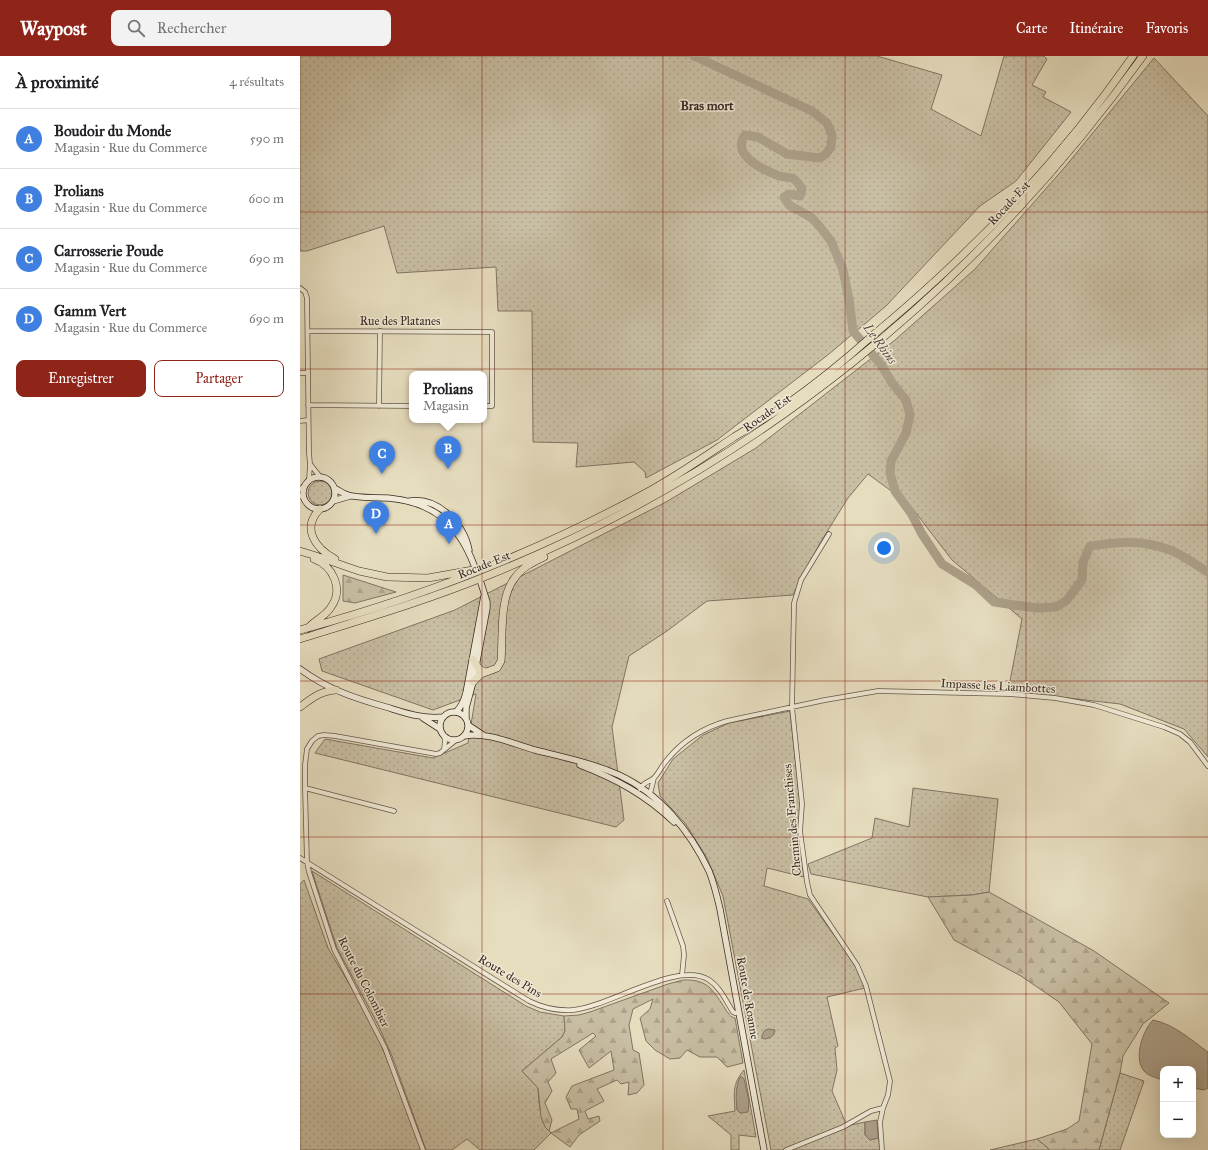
<!DOCTYPE html>
<html lang="fr">
<meta charset="utf-8">
<style>
:root{--surface:#fff;--page:#f2f2f2;--text:#202124;--muted:#757577;--line:#e0e0e0;--accent:#8f2418}
body{margin:0;font-family:"IM FELL Great Primer",serif;background:var(--page);color:var(--text)}
.controls{position:absolute;right:12px;bottom:12px;display:grid;overflow:hidden;border-radius:8px;box-shadow:0 4px 16px #0002}
.controls button{width:36px;height:36px;display:grid;place-items:center;padding:0;border:0;border-bottom:1px solid var(--line);background:var(--surface);color:var(--text);font:20px sans-serif}
.you{position:absolute;left:584px;top:492px;width:14px;height:14px;margin:-10px;border:3px solid #fff;border-radius:50%;background:#1a73e8;box-shadow:0 0 0 6px #1a73e833}
.badge{display:grid;place-items:center;width:26px;height:26px;border-radius:50%;background:var(--accent);color:#fff;font-size:13px;font-weight:700}
.pin{position:absolute;translate:-50% -33px;filter:drop-shadow(0 1px 2px #0008)}
.pin::after{content:'';position:absolute;top:21px;width:14px;height:12px;background:inherit;clip-path:polygon(0 0,100% 0,50% 100%)}
.popup{position:absolute;left:109px;top:315px;width:78px;height:52px;box-sizing:border-box;display:grid;place-content:center;border-radius:8px;background:var(--surface);filter:drop-shadow(0 1px 3px #0005);font-size:13px;white-space:nowrap;color:var(--muted)}
.popup b{font-size:15px;color:var(--text)}
.popup::after{content:'';position:absolute;left:50%;top:100%;margin-left:-8px;border:8px solid transparent;border-top-color:var(--surface)}
.list{margin:0;padding:0;list-style:none}
h2{display:flex;justify-content:space-between;align-items:center;height:52px;margin:0;padding:0 16px;font-size:17px}
h2 small{font-size:13px;font-weight:400;color:var(--muted)}
.list li{display:grid;grid-template-columns:26px 1fr auto;gap:12px;align-items:center;box-sizing:border-box;height:60px;padding:0 16px;border-top:1px solid var(--line)}
.list b{display:block;font-size:15px;white-space:nowrap}
.list p{margin:0;font-size:13px;white-space:nowrap;color:var(--muted)}
.list em{font-size:13px;font-style:normal;color:var(--muted)}
.actions{display:flex;gap:8px;padding:12px 16px}
.actions a{flex:1;padding:9px 0;border:1px solid var(--accent);border-radius:8px;text-align:center;font-size:14px;color:var(--accent)}
.actions .main{background:var(--accent);color:#fff}
.icon{flex:none;width:22px;height:22px;fill:none;stroke:currentColor;stroke-width:2;stroke-linecap:round;stroke-linejoin:round}
.map{position:relative;flex:none;width:908px;height:1094px;overflow:hidden}
header{display:flex;align-items:center;gap:24px;box-sizing:border-box;height:56px;padding:0 20px;background:var(--accent);color:#fff}
header strong{font-size:19px}
nav{display:flex;gap:22px;margin-inline-start:auto;font-size:14px}
.search{width:280px;height:36px;background:var(--page);display:flex;align-items:center;gap:10px;box-sizing:border-box;padding:0 14px;border-radius:8px;color:var(--muted);font-size:15px}
main{display:flex}
aside{flex:1;background:var(--surface)}
.map>svg:first-child{display:block}
</style>
<header>
<strong>Waypost</strong>
<div class="search"><svg class="icon" aria-label="search" viewBox="0 0 24 24"><circle cx="10" cy="10" r="6"/><path d="M15 15l6 6"/></svg>Rechercher</div>
<nav><a>Carte</a><a>Itinéraire</a><a>Favoris</a></nav>
</header>
<main>
<aside>
<h2>À proximité<small>4 résultats</small></h2>
<ul class="list">
<li><span class="badge" style="background:#3f7fe0">A</span><div><b>Boudoir du Monde</b><p>Magasin · Rue du Commerce</p></div><em>590 m</em></li>
<li><span class="badge" style="background:#3f7fe0">B</span><div><b>Prolians</b><p>Magasin · Rue du Commerce</p></div><em>600 m</em></li>
<li><span class="badge" style="background:#3f7fe0">C</span><div><b>Carrosserie Poude</b><p>Magasin · Rue du Commerce</p></div><em>690 m</em></li>
<li><span class="badge" style="background:#3f7fe0">D</span><div><b>Gamm Vert</b><p>Magasin · Rue du Commerce</p></div><em>690 m</em></li>
</ul>
<div class="actions"><a class="main">Enregistrer</a><a>Partager</a></div>
</aside>
<div class="map">
<svg width="908" height="1094" viewBox="0 0 908 1094">
<defs>
<pattern id="grass-dots" width="8" height="8" patternUnits="userSpaceOnUse"><rect width="8" height="8" fill="#c9bfa4"/><path d="M2 2h.1M6 6h.1" fill="none" stroke="#aea48d" stroke-width="1.8" stroke-linecap="round"/></pattern>
<pattern id="forest-firs" width="22" height="20" patternUnits="userSpaceOnUse"><rect width="22" height="20" fill="#c9bfa4"/><path d="M5 1l3.5 6h-7zM16 11l3.5 6h-7z" fill="#aea48d"/></pattern>
</defs>
<rect width="100%" height="100%" fill="#e6ddbf"/>
<filter id="stains"><feTurbulence type="fractalNoise" baseFrequency=".005" numOctaves="4"/><feColorMatrix values="0 0 0 0 .2 0 0 0 0 .09 0 0 0 0 .02 0 0 0 .5 -.17"/></filter>
<radialGradient id="worn" r=".72"><stop offset=".6" stop-color="#630" stop-opacity="0"/><stop offset="1" stop-color="#630" stop-opacity=".3"/></radialGradient>
<path fill="url(#grass-dots)" stroke="#827464" d="M0,0h577l65,19 -11,34 50,27 23,-80h40l3,3 -15,26 14,7 -3,5 28,15 -55,69 -36,25 -94,100 -57,48 -112,86 -71,38 -1,-6 -11,-10 -58,5 2,-24 -45,-1 -1,-131h-34l-2,-44 -99,6 -13,-47 -77,25h-7z
M854,2l54,58v641l-24,-28 -64,-25 -112,-13 14,-72 -70,-59 -43,-56 -41,-30 -20,24 -28,45 -27,52 -86,6 -40,30 -38,25 -17,71 12,93 -8,7 -301,-74 10,-14 108,19 35,-15 8,-49 -43,16 -111,-39 -3,-12 136,-49 211,-108 90,-54 139,-108 80,-71 90,-102z
M8 437a12 12 0 1 1 24 0a12 12 0 1 1-24 0Z
M490,655l10,94 -2,32 6,40 -37,-9 -3,18 44,13 39,54 11,18 7,17 -38,9 11,49 -3,2 2,22 -5,21 15,35 18,-4v13l5,5 8,-2 3,12h-110l-48,-254 -16,-38 -22,-35 -25,-27 -2,-13 15,-24 30,-24 26,-12z
M613,732l85,11 -9,93 -17,3 -44,2 -117,-23 -3,-10 64,-26 3,-20 34,9z
M12,815l214,135 14,6 24,4 1,15 -3,6 -40,34 16,17c1,16 2,33 13,45l-17,17h-54l-13,-11 -15,11h-26l-34,-94 -14,-31 -41,-77z
M4,824l24,68 43,73 27,64 23,65h-121v-266z
M444,1014l12,67 -17,-2v15h-8v-15l-23,-19 27,-5c-1,-18 -3,-27 9,-41z
M820,1017l24,8 -24,69h-21z
M737,1083l11,9 1,2h-59z"/>
<path fill="url(#forest-firs)" stroke="#827464" d="M43,519l53,17 -41,11 -12,-2z
M689,836l105,59 75,52 -26,21 -20,32 -3,17 -21,77h-50l-1,-2 -11,-9 30,-10 12,-8 13,-77 -33,-42 -38,-26 -67,-36 -26,-43 44,-2z
M383,924c25,-1 30,10 43,30 3,4 4,7 9,8l8,45 -16,4 -10,-10h-17l-13,-7 -7,8 -10,1 -15,-9 -9,-9 -6,-23 10,-9 3,-10 -20,10 -4,16 4,25 6,3 5,32 -7,8 -9,2 1,-13 -8,2 -4,-4 -20,9 7,12 -19,10 3,8 11,-3 1,5 -21,14 -9,12 -19,-14 28,-14 -2,-10h-6l-5,-12 6,-11 42,-16 -3,-19 -22,17 -10,-18 17,-14 -3,-3 -42,26 5,14 -8,9 4,9 -7,12 7,17 -3,11 -4,-4 -4,-10 -3,-29 -16,-17 40,-34 3,-6 -1,-15 15,-1 11,-3 78,-28z"/>
<path fill="#aca08a" stroke="#7f7161" d="M853,964c21,4 38,20 55,32v36l-4,2 -11,-2v-19h-30v11c-6,-2 -15,-4 -19,-9 -11,-13 -1,-41 9,-51z
M469,973l6,1c-1,6 -4,8 -10,9l-3,-1v-3l3,-5z
M440,1021h2l2,2 5,22 -1,11 -8,1 -3,-3c-1,-12 -2,-21 3,-33z
M577,1064l1,18 -8,2 -5,-5v-13z"/>
<g fill="none" stroke-linecap="round" stroke-linejoin="round">
<path stroke="#aca08a" stroke-width="9" d="M394,0l118,55 15,12 5,12 -1,12 -5,7 -6,4 -33,-4 -29,-17 -13,-2c-15,20 19,35 34,41 4,1 11,1 15,3 3,2 6,7 8,10l-2,7 -11,-2 -5,3 5,8 23,13 8,9 11,14 12,29 6,29 4,32 29,35 10,17 14,17 4,15 -4,18 -15,28 -1,12 5,18 16,22 11,21 20,30 34,21 18,17 42,6 20,-1 11,-7 15,-20 1,-18 7,-16c30,-4 51,-7 80,4 13,5 26,15 38,22"/>
<defs>
<path id="street" d="M0,232l5,4 2,6 2,155 1,11 -1,17
M8,275l184,1v74h-8
M0,317h8
M8,349l104,1
M79,350l1,-75
M0,365l8,-1
M10,408l11,14
M0,433l5,-3
M0,440l4,2
M529,478l-28,46 -7,23 -2,104 10,97 -2,27 7,51 3,13 47,70 9,21 24,95 -2,14 -5,13 -3,14 2,28
M144,693l1,-8 -1,-5
M5,732l89,23
M340,733c2,-6 9,-7 14,-11 5,-5 8,-13 13,-18 16,-20 36,-32 60,-39l98,-21 53,-9 132,3 45,4 39,7 70,22 16,7 10,8 18,24
M350,738l4,-16
M0,802l229,143c14,7 28,10 44,9 36,-3 105,-50 136,-30 11,7 17,21 24,32l2,1 4,-1
M367,845l16,45 1,9 -2,20
M123,1094l-38,-102 -51,-99 -25,-77 -2,-10 -2,-74v-23l2,-16 5,-8 6,-5 6,-1 11,1 101,18 4,-1 16,-13
M486,1094l57,-23 28,-16 12,-3"/>
<path id="secondary" d="M3 437a16 16 0 1 1 32 0a16 16 0 1 1-32 0Z
M34,432c4,2 7,4 11,6 12,5 29,3 43,4 45,4 70,25 86,67
M33,445l17,-5
M110,445c28,-4 54,23 59,49
M0,613c27,20 54,29 86,38 20,6 36,12 57,10
M140 670a14 14 0 1 1 28 0a14 14 0 1 1-28 0Z
M156,656c6,-6 8,-11 10,-19l18,-97
M123,662l17,11
M166,662v-10l7,-26 14,-74v-6l-6,-19
M168,669l15,10
M164,680c21,-5 50,8 71,14 28,7 57,13 84,25 41,19 71,56 90,96 5,12 8,25 11,38l44,241
M280,709c36,14 66,30 94,57"/>
<path id="highway" d="M20,453c-19,19 -5,39 15,50
M0,495l13,4 46,16 28,6 41,1 45,-8
M8,572c7,-8 18,-12 23,-21 13,-18 2,-41 -17,-48
M0,574c122,-33 240,-79 351,-140 29,-16 56,-35 83,-53 18,-11 36,-22 53,-33 30,-21 58,-44 85,-68 98,-81 188,-175 261,-280
M0,583c64,-20 128,-39 189,-64 264,-106 488,-288 654,-519
M173,603l6,10 6,3
M173,626l8,-8 16,-6 4,-7c2,-24 -2,-62 13,-82 7,-11 19,-17 30,-22
M0,651c12,-9 20,-16 36,-17"/>
</defs>
<use href="#street" stroke="#66574a" stroke-width="5.5"/>
<use href="#secondary" stroke="#3b2a23" stroke-width="7"/>
<use href="#highway" stroke="#3b2a23" stroke-width="8"/>
<use href="#street" stroke="#efe9d5" stroke-width="4"/>
<use href="#secondary" stroke="#efe9d5" stroke-width="5.5"/>
<use href="#highway" stroke="#e6ddbf" stroke-width="7"/>
</g>
<path fill="none" stroke="#8f2418" stroke-width="1" stroke-opacity="0.55" d="M182,0v1094M363,0v1094M545,0v1094M726,0v1094M0,156h908M0,313h908M0,469h908M0,625h908M0,781h908M0,938h908"/>
<g text-anchor="middle" dominant-baseline="central" stroke-width="3" stroke-linejoin="round" paint-order="stroke">
<g font-size="12" fill="#3b2a23" stroke="#efe9d5">
<text transform="translate(709 147) rotate(-47)">Rocade Est</text>
<text x="100" y="265">Rue des Platanes</text>
<text transform="translate(467 357) rotate(-35)">Rocade Est</text>
<text transform="translate(184 509) rotate(-22)">Rocade Est</text>
<text transform="translate(698 630) rotate(3)">Impasse les Liambottes</text>
<text transform="translate(492 764) rotate(-95)">Chemin des Franchises</text>
<text transform="translate(210 920) rotate(31)">Route des Pins</text>
<text transform="translate(64 926) rotate(63)">Route du Colombier</text>
<text transform="translate(448 942) rotate(80)">Route de Roanne</text>
</g>
<g font-size="13" font-weight="bold" fill="#3b2a23" stroke="#efe9d5">
<text x="407" y="50">Bras mort</text>
</g>
<g font-size="13" font-style="italic" fill="#5d4d42" stroke="#efe9d5">
<text transform="translate(580 288) rotate(54)">Le Rhins</text>
</g>
</g>
<rect width="100%" height="100%" filter="url(#stains)"/>
<rect width="100%" height="100%" fill="url(#worn)"/>
</svg>
<div class="controls">
<button>+</button>
<button>−</button>
</div>
<div class="you"></div>
<div class="pin badge" style="left:149px;top:488px;background:#3f7fe0">A</div>
<div class="pin badge" style="left:148px;top:413px;background:#3f7fe0">B</div>
<div class="popup"><b>Prolians</b>Magasin</div>
<div class="pin badge" style="left:82px;top:418px;background:#3f7fe0">C</div>
<div class="pin badge" style="left:76px;top:478px;background:#3f7fe0">D</div>
</div>
</main>
